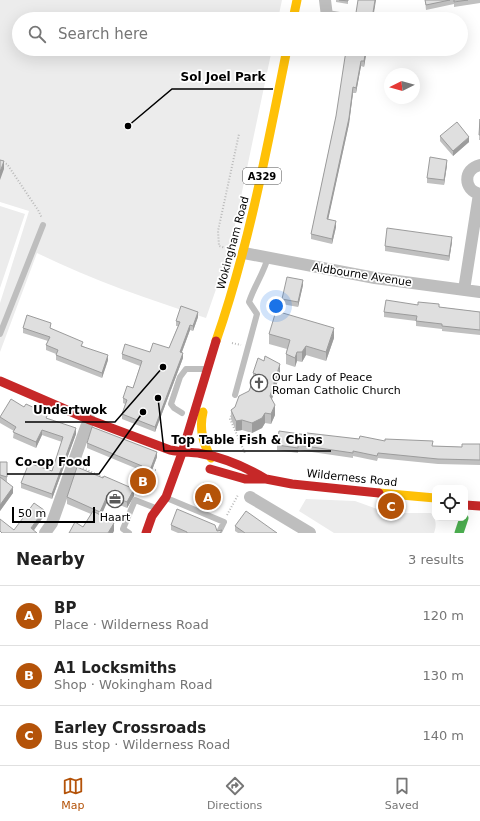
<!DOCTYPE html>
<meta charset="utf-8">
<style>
:root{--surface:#fff;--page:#f2f2f2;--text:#222;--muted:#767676;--line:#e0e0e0;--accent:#b45309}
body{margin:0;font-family:"DejaVu Sans",sans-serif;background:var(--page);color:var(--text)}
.controls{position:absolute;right:12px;bottom:12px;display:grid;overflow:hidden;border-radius:8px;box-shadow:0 4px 16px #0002}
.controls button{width:36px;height:36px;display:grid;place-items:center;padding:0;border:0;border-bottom:1px solid var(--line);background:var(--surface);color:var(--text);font:20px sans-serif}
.compass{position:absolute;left:384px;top:68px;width:36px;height:36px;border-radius:50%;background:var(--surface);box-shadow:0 4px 16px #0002;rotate:265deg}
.scale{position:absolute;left:12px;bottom:10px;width:83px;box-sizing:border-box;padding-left:4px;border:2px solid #000;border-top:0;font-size:11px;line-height:14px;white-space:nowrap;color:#000;-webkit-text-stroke:3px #fff;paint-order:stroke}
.you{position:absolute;left:276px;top:306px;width:14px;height:14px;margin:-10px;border:3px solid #fff;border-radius:50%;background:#1a73e8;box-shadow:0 0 0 6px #1a73e833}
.badge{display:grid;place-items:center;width:26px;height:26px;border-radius:50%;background:var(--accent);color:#fff;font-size:13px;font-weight:700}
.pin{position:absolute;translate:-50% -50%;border:2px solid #fff;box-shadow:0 1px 4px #0006}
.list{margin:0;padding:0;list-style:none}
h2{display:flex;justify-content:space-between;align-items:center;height:52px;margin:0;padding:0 16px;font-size:17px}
h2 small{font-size:13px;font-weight:400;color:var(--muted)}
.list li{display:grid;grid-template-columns:26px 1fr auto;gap:12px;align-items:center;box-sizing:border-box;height:60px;padding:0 16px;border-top:1px solid var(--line)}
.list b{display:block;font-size:15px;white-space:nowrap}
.list p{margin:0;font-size:13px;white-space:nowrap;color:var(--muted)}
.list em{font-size:13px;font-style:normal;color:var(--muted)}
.icon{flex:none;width:22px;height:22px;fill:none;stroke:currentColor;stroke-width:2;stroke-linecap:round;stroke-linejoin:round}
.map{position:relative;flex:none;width:480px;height:533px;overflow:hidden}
.search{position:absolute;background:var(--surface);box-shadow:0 4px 16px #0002;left:12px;right:12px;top:12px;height:44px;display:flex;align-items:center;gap:10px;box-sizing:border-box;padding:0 14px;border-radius:22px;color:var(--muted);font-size:15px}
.sheet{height:232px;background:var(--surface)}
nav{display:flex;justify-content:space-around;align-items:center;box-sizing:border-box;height:56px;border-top:1px solid var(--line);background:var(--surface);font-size:11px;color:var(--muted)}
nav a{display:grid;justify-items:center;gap:2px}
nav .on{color:var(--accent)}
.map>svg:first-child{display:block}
</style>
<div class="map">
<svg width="480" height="533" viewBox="0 0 480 533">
<rect width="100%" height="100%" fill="#fff"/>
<path fill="#ececec" d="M0,0h282l-4,19h-259v30h253l-42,200 -24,69c-58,-19 -114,-38 -169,-65l-37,99v-49l29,-92 -29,-9z
M0,206l25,8 -25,74z
M306,499l49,2 25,9 24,3h27c5,6 6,12 3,20h-100l-35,-22z"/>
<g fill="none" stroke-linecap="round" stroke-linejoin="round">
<path stroke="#b9b9b9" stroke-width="2" stroke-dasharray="1 2" stroke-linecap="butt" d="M0,162l7,2 31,46 4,8
M229,249l-10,-3 -1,-15 21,-97
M232,343l9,2
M232,413l-2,6 15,34
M83,468l21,10
M155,470h3
M227,515l11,-20"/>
<path stroke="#bebebe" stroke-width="6" d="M0,334l43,-109
M235,395l22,-81 -8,-12c5,-16 15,-29 19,-45
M182,413l-8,-5 -3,-4 9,-27 6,-8h17
M169,499l55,23 -5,10
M129,533l-6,-4 12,-29 18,7"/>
<path stroke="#bebebe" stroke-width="12" d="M325,0l2,16 12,2
M480,165c-17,4 -17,25 0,29
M244,253l131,25 105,14
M464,290l15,-96
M250,497l60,36
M45,533l7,-10 34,-96 4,-7"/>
<path stroke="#4caf50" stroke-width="9" d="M459,533l5,-15"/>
<path stroke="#ffc107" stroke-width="9" d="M293,19l4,-19
M216,341c33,-95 51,-193 71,-292
M203,412c-4,17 0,31 8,46
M379,493l56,5"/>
<path stroke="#c62828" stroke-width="9" d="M0,381l90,39 80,30c10,2 19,2 28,3 24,4 48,14 68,26
M210,469l35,10h21l26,5 87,9
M465,505l15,1
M146,533l6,-17 14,-19 16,-44 34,-112"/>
</g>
<path fill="#c0c0c0" d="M336,0h12v4l-12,-2z
M425,0h55v3l-26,4v-3l-28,6z
M367,49l-3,18 -3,-1 -5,27h-3l-4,31 -21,95 8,8 -4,17 -21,-5v-5l25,-118z
M480,119v21h-1z
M440,136l29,6 -16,14 -13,-15z
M447,165l-3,20 -17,-2v-5z
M452,242l-3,19 -64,-10v-5z
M303,285l-5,22 -16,-3v-5z
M439,307l41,5v23l-38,-4v-2l-26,-3v-5l-32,-4v-5z
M198,317l-5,14 -3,-1 -8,22 1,6 -28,74 -33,-13v-5l3,-10 -2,-1v-5l10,-10 7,-22 -18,-7v-5l28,-2 19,-4 9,-22h-2v-5z
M23,328h28l57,32 -6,18 -46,-18v-6l-10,-4v-5l2,-4 -25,-8z
M269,334l65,4 -8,23 -20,-6 -4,7 -5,-1 -2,6 -9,-3v-10l1,-5 -18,-5z
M253,373l27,1 -8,25 3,16 -4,9 -6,-1 -3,5 -10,5 -10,-3 -6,1 -5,-12v-9l4,-3 14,-16 4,-10z
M24,407l24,12 28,15 -24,65 -31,-11v-5l31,-12 10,-29 -20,-7 -6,13 -23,-10 1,-7 -14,-8v-6z
M307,435l78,6 48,5 29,1 18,-3v21l-42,-1 -60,-6 -1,3 -24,-5v2l-55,-8v3l-21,-3v-5z
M87,443l70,14 -13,34 -9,-3v-5l5,-13 -53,-22z
M0,462h7v20l6,11 -13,18z
M77,467l57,29 -7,12 -19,-8 -7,16 13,15 -45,2 14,-6 8,-13 -24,-10v-7z
M197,492l21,5 -5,10 -16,-10z
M171,525l46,6 5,2h-44l-7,-3z
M235,526l42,7h-39l-3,-2z"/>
<path fill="#9c9c9c" d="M375,0h1l-3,19h-1z
M366,49h1l-3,18v-6z
M361,61v5l-5,27v-5z
M353,87v6l-4,31 -22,101v-6z
M469,137v5l-16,14v-5z
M447,160v5l-3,20v-5z
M4,161v8l-4,11v-8z
M336,221v6l-4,17v-5z
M452,237v5l-3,19v-5z
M303,280v5l-5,22v-5z
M198,312v5l-5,14v-5z
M190,325v5l-10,27v-5z
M334,328v10l-8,23v-9z
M306,346v9l-4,7v-10z
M297,352v9l-2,6v-9z
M183,353v5l-28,74v-5z
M108,355v5l-6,18v-5z
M280,364v10l-10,31v-9z
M275,405v10l-4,9v-10z
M265,413v10l-3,5 -10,5v-10z
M242,420v10l-6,1v-10z
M76,428v6l-24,65v-5z
M42,430v5l-6,13v-6z
M157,452v5l-13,34v-5z
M13,487v6l-13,18v-6z
M134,489v7l-7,12v-6z
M218,492v5l-5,10v-5z
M108,494v6l-8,18v-6z
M44,510v6l-12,17 -1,-5z
M114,523v8l-1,2h-5z"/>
<path fill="#dfdfdf" stroke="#9c9c9c" d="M339,0h9v1z
M358,0h17l-3,19h-17z
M425,0h25l-24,5z
M454,0h14l-14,2z
M347,49h19l-2,12h-3l-5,27 -3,-1 -4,31 -22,101 9,2 -4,18 -21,-5 25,-118 9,-59z
M480,119v16h-1z
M457,122l12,15 -16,14 -13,-15z
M430,157l17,3 -3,20 -17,-2z
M0,160l4,1 -4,11z
M387,228l65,9 -3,19 -64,-10z
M287,277l16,3 -5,22 -16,-3z
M386,300l32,5v-3l21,2v3l41,5v18l-38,-4v-2l-26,-3 1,-5 -33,-4z
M181,306l17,6 -5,14 -3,-1 -10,27 3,1 -28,74 -33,-13 5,-14 -4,-2 4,-12 6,2 9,-27 -20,-7 3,-10 25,8 3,-9 16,5 11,-26 -4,-1z
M276,311l58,17 -8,24 -20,-6 -4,6h-5l-2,6 -9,-4 4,-14 -21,-6z
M27,315l24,8 -1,5 33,14 -2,4 27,9 -6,18 -46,-18 2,-5 -12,-5 4,-8 -27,-9z
M265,356l15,8 -10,32 5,9 -4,9 -6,-1 -3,5 -10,5 -10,-3 -6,1 -5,-11 4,-3 4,-11 10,-5 7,-17 -3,-1 5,-15 6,3z
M11,399l13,8 2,-3 22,10 -2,4 30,10 -24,66 -31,-11 8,-20 23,8 11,-34 -21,-7 -6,12 -23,-10 3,-5 -16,-10z
M92,427l65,25 -13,34 -9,-3 7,-17 -55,-23z
M279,431l28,4v-2l52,6 1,-3 25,5v-2l48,2 -1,5 30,1v-3h18v16l-42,-1 -60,-6 -1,3 -24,-5v2l-55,-8v3l-21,-3z
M0,462h7v15l-7,-2z
M77,467l26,11 1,-2 30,13 -7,13 -19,-8 -8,18 -33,-15z
M0,477l13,10 -13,18z
M203,483l15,9 -5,10 -16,-10z
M34,503l10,7 -13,18 6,5h-35l-2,-2v-12l14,11z
M177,509l38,16 2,6 5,-1 -2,3h-33v-1l-16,-7z
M93,511l21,12 -6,10h-39l6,-11 8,5z
M246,511l31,22h-32l-10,-7z"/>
<defs>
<symbol id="church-ring" viewBox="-11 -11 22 22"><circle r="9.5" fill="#fff" stroke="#595959" stroke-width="1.5"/><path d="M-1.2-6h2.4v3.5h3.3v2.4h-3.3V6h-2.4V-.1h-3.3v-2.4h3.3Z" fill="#595959"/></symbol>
<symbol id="office-ring" viewBox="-11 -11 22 22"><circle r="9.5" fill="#fff" stroke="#595959" stroke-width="1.5"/><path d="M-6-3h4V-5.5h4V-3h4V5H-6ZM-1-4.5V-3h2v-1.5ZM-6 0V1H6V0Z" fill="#595959"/></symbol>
</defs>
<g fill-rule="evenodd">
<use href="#church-ring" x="249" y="373" width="20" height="20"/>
<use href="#office-ring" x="105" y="489" width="20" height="20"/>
</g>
<g text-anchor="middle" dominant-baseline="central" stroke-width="3.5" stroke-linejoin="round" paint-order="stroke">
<rect fill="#fff" stroke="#4c4c4c" stroke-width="1" x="243" y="168" width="38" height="16" rx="3"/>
<g font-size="10" font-weight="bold" fill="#000">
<text x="262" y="176">A329</text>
</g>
<g font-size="11" fill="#000" stroke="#fff">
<text transform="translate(233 243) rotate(-75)">Wokingham Road</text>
<text transform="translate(362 275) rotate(9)">Aldbourne Avenue</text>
<text transform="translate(352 478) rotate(6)">Wilderness Road</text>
</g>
<g font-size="11" fill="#000" stroke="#fff" text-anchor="start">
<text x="272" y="377">Our Lady of Peace<tspan x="272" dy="13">Roman Catholic Church</tspan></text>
<text x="115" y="517" text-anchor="middle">Haart</text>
</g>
</g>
<path fill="none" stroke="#000" stroke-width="1.5" d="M128 126L172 89H273M163 367L115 422H25M158 398L164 451H331M143 412L99 474H7"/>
<g fill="#000" stroke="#fff" stroke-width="1.5">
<circle cx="128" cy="126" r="4"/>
<circle cx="163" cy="367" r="4"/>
<circle cx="158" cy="398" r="4"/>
<circle cx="143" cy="412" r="4"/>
</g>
<g font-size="12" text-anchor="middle" font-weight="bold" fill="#000" stroke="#fff" stroke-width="3.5" stroke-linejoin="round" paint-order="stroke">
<text x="223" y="81">Sol Joel Park</text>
<text x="70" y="414">Undertwok</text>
<text x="247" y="444">Top Table Fish &amp; Chips</text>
<text x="53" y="466">Co-op Food</text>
</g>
</svg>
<div class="controls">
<button><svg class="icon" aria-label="locate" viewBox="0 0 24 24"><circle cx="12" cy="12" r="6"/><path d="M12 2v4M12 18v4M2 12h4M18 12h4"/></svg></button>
</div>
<svg class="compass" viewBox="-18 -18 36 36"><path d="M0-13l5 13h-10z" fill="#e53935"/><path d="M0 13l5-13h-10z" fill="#767676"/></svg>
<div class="scale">50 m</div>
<div class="you"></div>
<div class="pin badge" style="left:208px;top:497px">A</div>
<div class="pin badge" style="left:143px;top:481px">B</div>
<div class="pin badge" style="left:391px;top:506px">C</div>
<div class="search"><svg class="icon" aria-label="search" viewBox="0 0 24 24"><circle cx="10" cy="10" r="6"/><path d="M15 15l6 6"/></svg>Search here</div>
</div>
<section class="sheet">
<h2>Nearby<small>3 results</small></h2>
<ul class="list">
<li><span class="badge">A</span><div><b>BP</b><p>Place · Wilderness Road</p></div><em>120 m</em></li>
<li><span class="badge">B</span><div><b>A1 Locksmiths</b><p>Shop · Wokingham Road</p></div><em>130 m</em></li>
<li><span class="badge">C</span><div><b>Earley Crossroads</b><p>Bus stop · Wilderness Road</p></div><em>140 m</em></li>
</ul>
</section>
<nav>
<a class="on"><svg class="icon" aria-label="map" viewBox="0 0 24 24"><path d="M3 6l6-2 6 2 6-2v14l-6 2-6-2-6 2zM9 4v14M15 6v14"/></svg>Map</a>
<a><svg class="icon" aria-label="directions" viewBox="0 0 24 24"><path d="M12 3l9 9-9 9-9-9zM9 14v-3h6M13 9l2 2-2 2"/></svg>Directions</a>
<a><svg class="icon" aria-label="saved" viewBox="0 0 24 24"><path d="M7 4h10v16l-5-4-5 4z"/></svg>Saved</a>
</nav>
